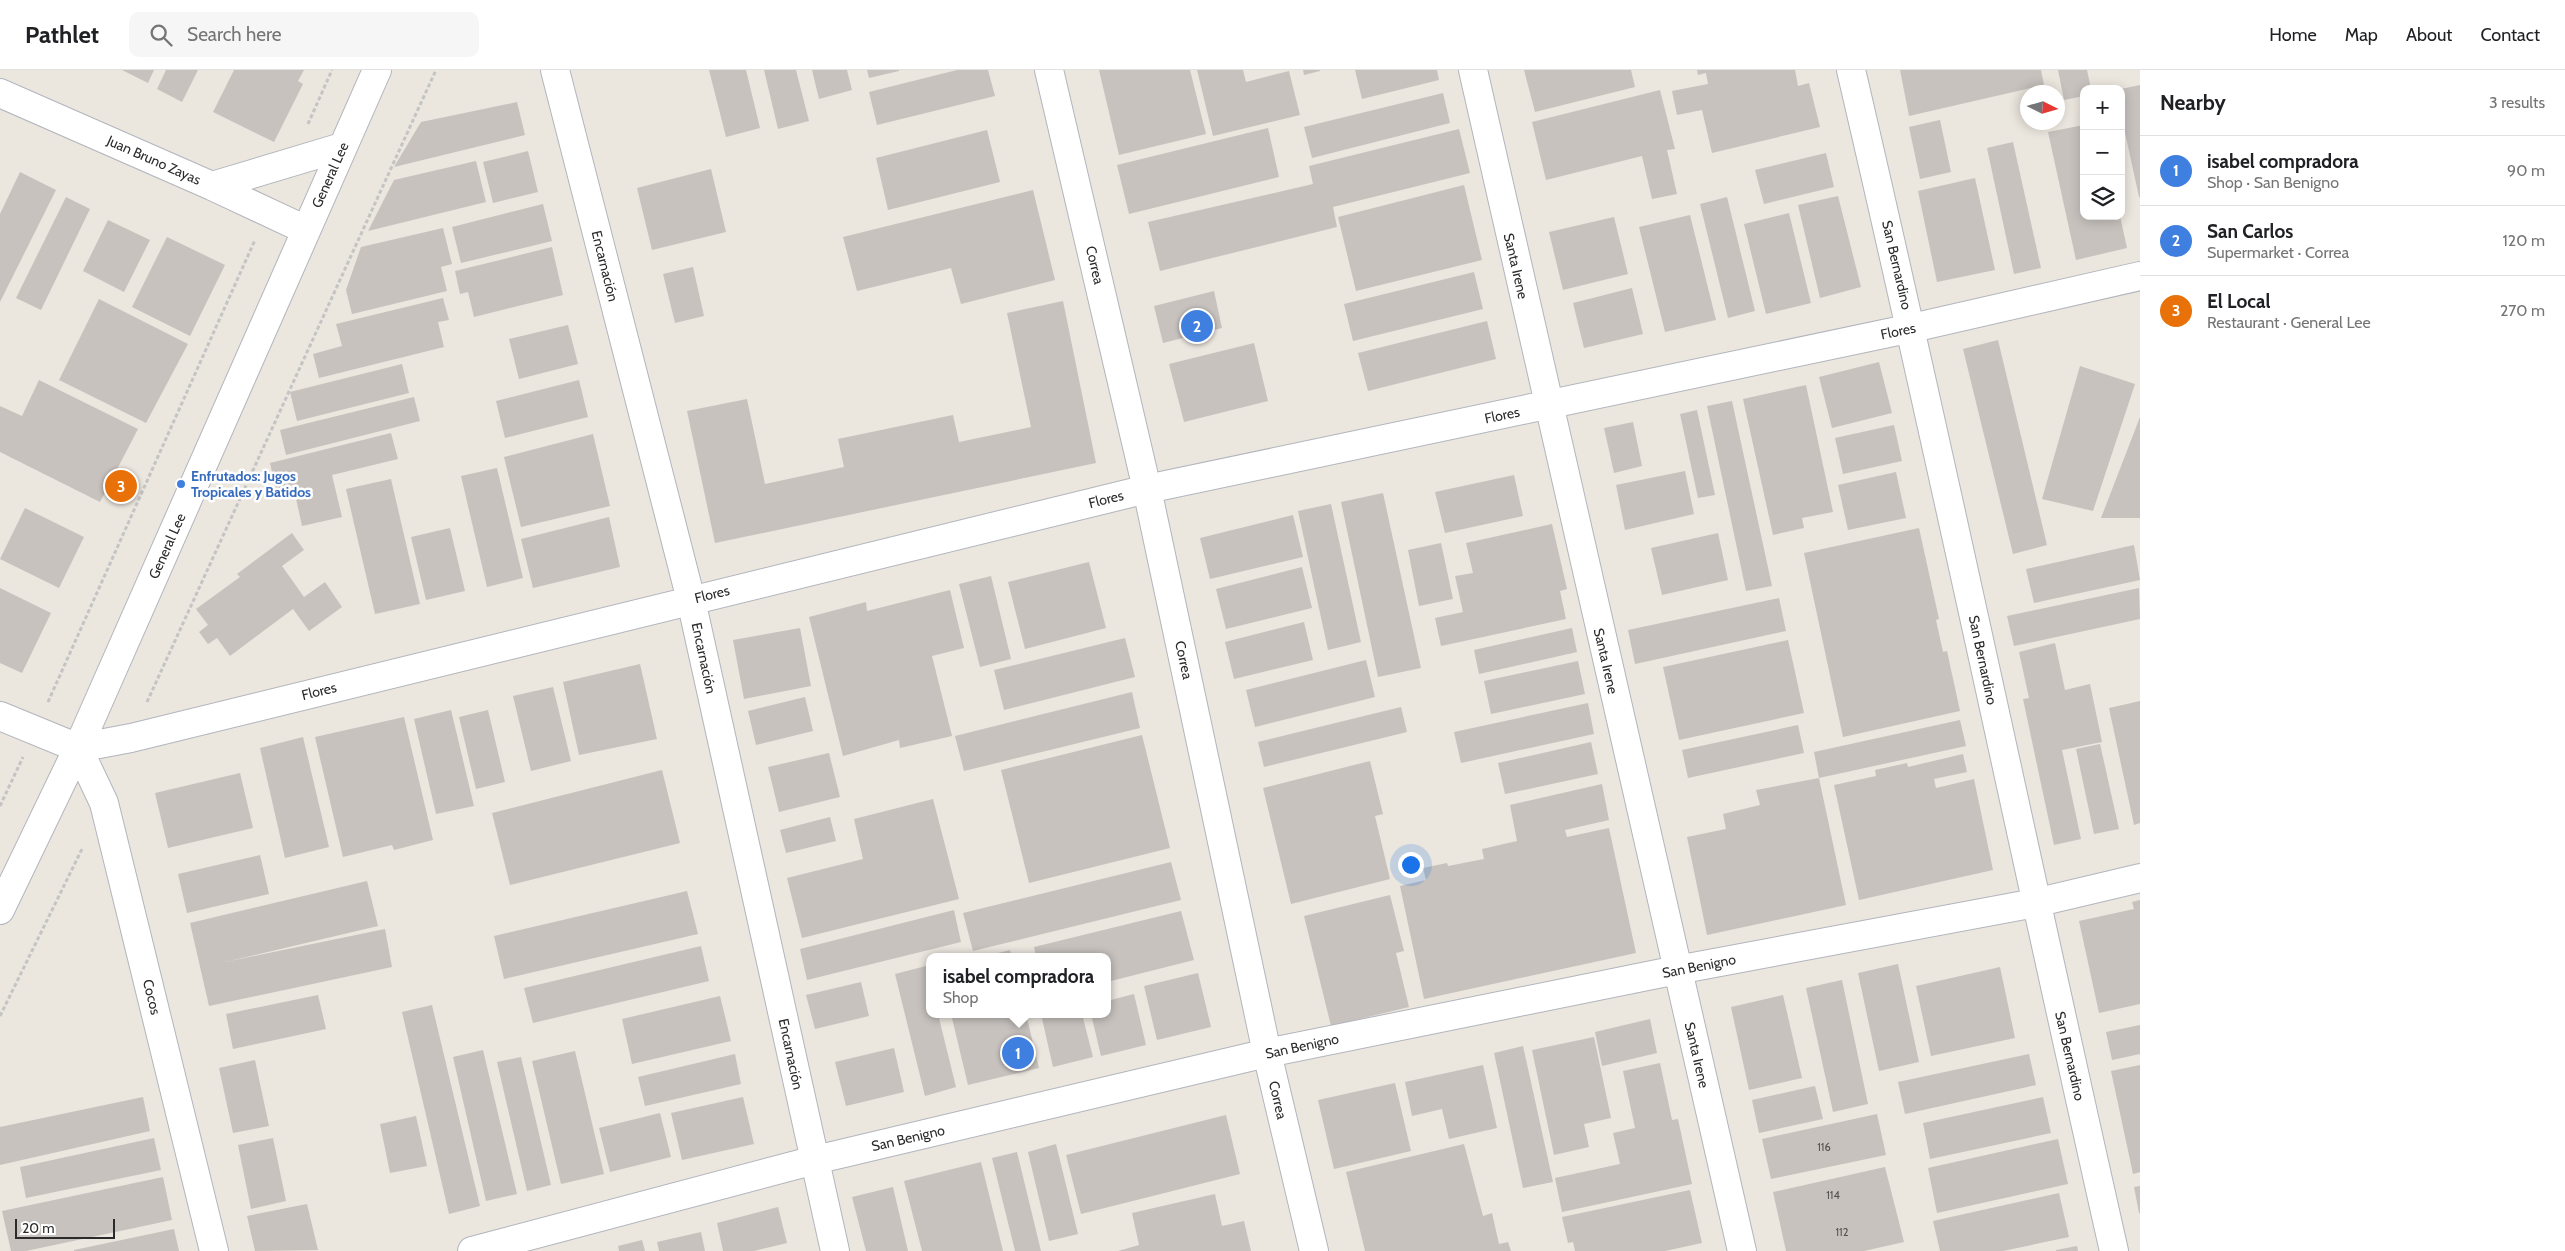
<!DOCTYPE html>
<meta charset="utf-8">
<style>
:root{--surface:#fff;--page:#f6f6f6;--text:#202124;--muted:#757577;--line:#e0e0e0;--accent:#b45309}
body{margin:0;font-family:Cabin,sans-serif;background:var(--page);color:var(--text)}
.controls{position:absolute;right:15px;top:15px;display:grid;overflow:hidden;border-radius:10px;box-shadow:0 2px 12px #0003}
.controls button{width:45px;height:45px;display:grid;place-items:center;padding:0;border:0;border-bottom:1px solid var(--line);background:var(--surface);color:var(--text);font:25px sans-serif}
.compass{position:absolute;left:2020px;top:15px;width:45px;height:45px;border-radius:50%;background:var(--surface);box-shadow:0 2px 12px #0003;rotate:95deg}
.scale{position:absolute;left:15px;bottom:12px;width:100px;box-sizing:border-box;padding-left:5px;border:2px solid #2b2b2b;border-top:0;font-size:14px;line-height:18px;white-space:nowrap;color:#2b2b2b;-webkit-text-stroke:4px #fff;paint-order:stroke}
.you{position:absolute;left:1410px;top:794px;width:18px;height:18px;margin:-12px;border:4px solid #fff;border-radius:50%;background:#1a73e8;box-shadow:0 0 0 8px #1a73e833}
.badge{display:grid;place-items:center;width:32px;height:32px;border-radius:50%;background:var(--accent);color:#fff;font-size:16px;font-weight:700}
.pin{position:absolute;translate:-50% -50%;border:2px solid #fff;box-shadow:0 1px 5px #0006}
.popup{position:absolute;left:926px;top:883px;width:185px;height:65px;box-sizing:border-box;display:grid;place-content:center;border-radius:10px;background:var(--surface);filter:drop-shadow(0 1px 4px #0005);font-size:16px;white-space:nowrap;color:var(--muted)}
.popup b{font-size:19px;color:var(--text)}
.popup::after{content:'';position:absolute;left:50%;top:100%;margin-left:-10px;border:10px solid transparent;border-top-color:var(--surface)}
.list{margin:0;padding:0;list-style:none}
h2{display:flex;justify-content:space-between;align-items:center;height:65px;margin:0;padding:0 20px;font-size:21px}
h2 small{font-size:16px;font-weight:400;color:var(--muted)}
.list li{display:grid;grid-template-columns:32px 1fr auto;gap:15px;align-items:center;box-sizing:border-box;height:70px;padding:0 20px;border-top:1px solid var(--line)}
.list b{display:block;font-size:19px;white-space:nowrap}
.list p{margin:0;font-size:16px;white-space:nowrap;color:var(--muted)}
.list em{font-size:16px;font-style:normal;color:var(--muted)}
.icon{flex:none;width:28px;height:28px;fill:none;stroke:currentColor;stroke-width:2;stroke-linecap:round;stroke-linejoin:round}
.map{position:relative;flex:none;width:2140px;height:1181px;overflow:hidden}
header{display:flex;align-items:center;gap:30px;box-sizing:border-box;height:70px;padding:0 25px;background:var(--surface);border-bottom:1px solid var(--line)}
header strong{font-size:24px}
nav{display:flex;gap:28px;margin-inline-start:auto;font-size:18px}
.search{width:350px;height:45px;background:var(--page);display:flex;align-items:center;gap:12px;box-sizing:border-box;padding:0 18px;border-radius:10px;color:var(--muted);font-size:19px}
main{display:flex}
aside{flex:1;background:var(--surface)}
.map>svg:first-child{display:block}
</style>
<header>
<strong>Pathlet</strong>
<div class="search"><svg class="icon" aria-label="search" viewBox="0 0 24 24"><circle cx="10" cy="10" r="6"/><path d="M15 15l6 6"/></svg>Search here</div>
<nav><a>Home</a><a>Map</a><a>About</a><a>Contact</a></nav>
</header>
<main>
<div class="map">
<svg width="2140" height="1181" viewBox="0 0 2140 1181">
<rect width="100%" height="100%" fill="#ebe6de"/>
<path fill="#c7c2be" d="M122,0h32l-6,13z
M166,0h32l-16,32 -25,-13z
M234,0h70l-6,11 5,3 -29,58 -61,-30z
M709,0h37l14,58 -34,9z
M764,0h32l13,51 -31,8z
M812,0h35l5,20 -33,9z
M867,0h32v1l-30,7z
M957,0h31l7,26 -118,29 -8,-33z
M1099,0h91l16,64 -87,21z
M1197,0h46l3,12 43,-11 11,44 -87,21z
M1303,0h17v1l-16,4z
M1355,0h82l2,10 -77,19z
M1524,0h107l4,17 -100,25z
M1697,0h98l3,16 11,-3 11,44 -108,26 -10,-43 -25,5 -5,-24 36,-7 -2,-11 -8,2z
M1900,0h141l3,15 -135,31z
M2058,0h29l4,19h-7v7l-20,4z
M2140,15v112h-1l-18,-83v-25z
M1660,20l15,59 -8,1 10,44 -25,5 -10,-43 -96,24 -14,-58z
M1443,23l7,30 -138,35 -8,-31z
M517,32l8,33 -131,32 27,-45z
M1940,50l11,52 -31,7 -11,-52z
M2084,55v91h36l7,32 -51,12 -28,-128z
M1268,58l11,49 -150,37 -12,-49z
M1459,59l11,44 -137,34 4,20 -177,44 -12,-49 165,-38 -4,-18z
M987,60l13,52 -112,28 -12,-52z
M2013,72l28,126 -27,6 -27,-126z
M528,81l10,41 -45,11 -10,-41z
M1826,83l8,34 -70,17 -9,-34z
M476,91l10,41 -118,29 26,-51z
M711,99l15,63 -74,18 -15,-62z
M20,102l36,18 -56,112v-88z
M1975,108l20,92 -58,12 -19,-91z
M1464,115l18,75 -126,31 -18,-74z
M1033,120l22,90 -94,24 -10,-36 -94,23 -14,-54z
M1838,126l23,91 -41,11 -22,-93z
M66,127l24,12 -49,101 -25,-12z
M1727,127l28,114 -27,7 -28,-114z
M543,134l9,37 -91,22 -9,-36z
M1789,143l22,90 -45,11 -22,-90z
M1690,145l26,105 -51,12 -26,-105z
M1614,147l14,57 -65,16 -14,-58z
M108,150l42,20 -26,52 -41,-21z
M443,158l9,36 -11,3 6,24 -95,23 -6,-24 15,-43z
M167,167l58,28 -35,71 -58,-29z
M552,177l11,48 -89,22 -6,-25 -8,2 -5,-23z
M693,197l11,49 -29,7 -12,-49z
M1474,202l9,37 -130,32 -9,-37z
M1632,218l11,46 -59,14 -11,-45z
M1214,221l8,37 -59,15 -9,-37z
M443,228l6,22 -11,2 6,25 -125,31 -6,-24 29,-8 -6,-22z
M99,229l89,45 -42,79 -87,-43z
M1063,231l33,162 -381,80 -28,-132 60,-12 18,85 79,-17 -6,-28 115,-24 6,27 72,-15 -24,-114z
M1487,251l9,38 -128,32 -10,-38z
M568,255l10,39 -59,15 -10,-40z
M1998,270l49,205 -34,9 -50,-205z
M1254,273l14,58 -84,21 -15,-58z
M1879,292l13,51 -60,15 -13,-51z
M402,294l7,29 -112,28 -7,-29z
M2080,296l55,18 -42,127 -51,-12z
M39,310l99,49 -38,73 -100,-50v-46l22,10z
M579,310l9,37 -83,21 -9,-37z
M1806,315l27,127 -31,6 2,10 -31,7 -30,-136z
M414,327l6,24 -134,34 -6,-25z
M1732,331l40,185 -26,5 -39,-185z
M1697,340l18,85 -17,3 -18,-84z
M2140,347v101h-39z
M1633,352l9,44 -28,7 -10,-45z
M1894,355l8,36 -59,13 -8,-36z
M391,363l7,26 -66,16 10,42 -40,9 -9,-41 -17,4 -6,-26z
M593,364l17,72 -89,21 -17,-70z
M497,398l26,110 -36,9 -26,-111z
M1685,401l9,43 -69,16 -9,-45z
M1896,402l10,46 -58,12 -10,-45z
M1514,405l9,41 -78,17 -10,-41z
M391,409l29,125 -45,10 -29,-125z
M1383,423l38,175 -43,9 -37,-175z
M1331,434l30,138 -33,8 -30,-139z
M25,438l59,29 -25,51 -59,-29z
M1293,445l10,42 -93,22 -10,-41z
M609,447l11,50 -87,21 -12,-49z
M1552,454l15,65 -7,2 6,28 -125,27 -6,-28 28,-6 -8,-36 18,-3 -7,-30z
M450,458l15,63 -39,9 -15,-63z
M1919,458l20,91 -3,1 7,32 4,-1 13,60 -117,26 -39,-184z
M292,463l12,17 -22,16 22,31 21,-15 17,25 -33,24 -16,-22 -63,47 -13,-18 -9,6 -9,-12 9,-7 -12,-16 44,-32 -3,-3z
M1718,463l10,47 -66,15 -11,-47z
M1441,473l12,56 -34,7 -11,-56z
M2134,475l6,35 -106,23 -8,-34z
M1089,492l17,66 -81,21 -17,-67z
M1302,497l10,41 -86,21 -10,-40z
M991,506l20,83 -31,8 -21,-83z
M0,518l51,25 -29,60 -22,-10z
M2139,518l1,31 -126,27 -7,-30z
M950,520l14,58 -32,8 20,80 -52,12 -1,-8 -56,16 -34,-139 57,-15 1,9z
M1779,528l7,33 -151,33 -7,-34z
M1304,552l9,38 -79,19 -9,-37z
M800,558l11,58 -67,13 -11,-59z
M1572,558l5,24 -98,22 -5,-24z
M1125,568l10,39 -131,33 -10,-40z
M1788,570l16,73 -125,27 -16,-73z
M2055,573l10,47 25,-6 12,58 -40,8 19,89 -27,6 -31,-146 6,-1 -10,-46z
M1366,590l9,37 -120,30 -9,-37z
M1578,591l7,33 -94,20 -7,-33z
M640,594l17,75 -78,16 -16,-73z
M553,617l18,74 -40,10 -18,-75z
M1132,622l8,36 -176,43 -9,-35z
M805,627l8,34 -57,14 -8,-34z
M2140,631v122l-6,2 -25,-117z
M1588,633l6,31 -133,29 -7,-31z
M1401,637l6,25 -143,35 -6,-25z
M451,640l23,96 -38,8 -22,-95z
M488,640l17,72 -29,7 -17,-72z
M404,647l29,123 -39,10 -2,-5 -49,12 -28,-120z
M1960,650l6,26 -147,32 -5,-26z
M1798,655l6,28 -116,25 -6,-28z
M1142,665l28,113 -141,35 -28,-113z
M303,667l26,110 -44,11 -25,-110z
M1591,672l7,32 -93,20 -7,-31z
M2100,674l19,85 -25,5 -18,-85z
M829,683l11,44 -61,15 -11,-45z
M1963,684l4,18 -33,7 2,9 38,-9 19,91 -134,30 -25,-115 42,-9 -1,-6 32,-7 1,4z
M1370,691l13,53 -8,2 15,63 -99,25 -28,-116z
M662,700l18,73 -170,42 -18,-72z
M240,703l13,55 -85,20 -13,-55z
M1819,708l27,127 -139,30 -20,-98 39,-8 -3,-15 37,-9 -4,-15z
M1602,714l7,36 -44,10 2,7 42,-9 27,125 -212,46 -24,-113 26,-6 -3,-12 24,-5 1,3 36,-7 -2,-10 35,-8 -7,-36z
M933,729l26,100 -157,39 -15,-60 76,-19 -9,-40z
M830,747l6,24 -50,12 -6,-23z
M260,785l9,39 -82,19 -9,-39z
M1171,792l10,38 -208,51 -10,-38z
M367,811l11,45 -153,36 160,-33 7,38 -183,39 -19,-83z
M687,821l11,43 -194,45 -10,-43z
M1390,825l14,56 -8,2 13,54 -78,19 -27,-110z
M2140,830v104l-41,9 -20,-92 55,-12 -2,-7z
M954,840l7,32 -154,38 -7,-31z
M1181,841l13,49 -87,22v-25h-71l-2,-10z
M701,876l8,35 -176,42 -9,-35z
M1010,880l2,7h-26v-1z
M1898,894l21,98 -40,9 -21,-98z
M926,896l3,12v36h9l18,73 -31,9 -30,-122z
M2000,897l15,71 -84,18 -15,-70z
M1198,903l13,54 -54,13 -13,-54z
M1842,910l26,124 -35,8 -27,-124z
M861,912l8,34 -54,13 -9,-34z
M1134,924l12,51 -45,11 -10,-42h16v-13z
M318,925l8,34 -93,20 -7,-35z
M1783,925l19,83 -53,12 -18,-83z
M720,926l11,45 -99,23 -10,-45z
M432,935l48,201 -31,8 -47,-202z
M951,944h75l13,54 -71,17z
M1041,944h41l11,43 -40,10z
M1650,949l7,34 -55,13 -7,-34z
M2140,955v29l-28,6 -6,-28z
M1594,967l17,81 -27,6 5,23 -35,8 -22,-105z
M1523,976l30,136 -30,6 -29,-135z
M894,978l10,44 -58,14 -11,-44z
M483,980l34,144 -31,7 -33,-144z
M575,981l29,123 -43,10 -29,-123z
M735,984l6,30 -96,22 -7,-29z
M2029,984l7,31 -131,29 -7,-32z
M521,987l30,128 -24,6 -30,-129z
M255,990l14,66 -36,7 -14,-65z
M1660,993l12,57 6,-1 14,65 -130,28 -7,-34 65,-14 -7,-31 22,-5 -12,-57z
M1483,995l14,63 -48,11 -7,-30 -30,7 -7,-34z
M2140,995v107l-7,2 -22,-103z
M1395,1013l16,68 -77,18 -16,-69z
M1815,1016l8,33 -64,14 -7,-33z
M143,1027l7,34 -150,34v-38z
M743,1027l11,47 -72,16 -11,-47z
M2043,1027l8,36 -121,26 -7,-36z
M660,1043l11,44 -61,15 -11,-44z
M1877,1044l9,41 -115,24 -9,-40z
M1226,1045l14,59 -159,40 -15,-59z
M416,1046l11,50 -37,7 -10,-49z
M154,1068l7,32 -135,28 -6,-31z
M273,1068l13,63 -35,8 -13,-64z
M2058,1069l10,45 -131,29 -9,-45z
M1056,1074l22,90 -29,7 -21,-89z
M1464,1074l19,72 9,-3 7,31 9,-2 3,9h-146l-19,-79z
M1017,1082l24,99h-26l-23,-93z
M981,1092l22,89h-81l-18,-70z
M1885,1097l19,75 -40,9h-78l-13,-59z
M163,1107l9,43 -146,31h-15l-9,-40z
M2140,1116v27h-1l-5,-26z
M893,1117l15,64h-42l-14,-54z
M1690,1120l12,53 -37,8h-90l-2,-9 -5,1 -6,-26z
M2059,1123l10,44 -66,14h-63l-7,-30z
M1215,1124l7,32 22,-5 7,30h-133l21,-6 -7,-32z
M307,1134l11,46 -63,1 -8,-35z
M778,1137l9,36 -33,8h-31l-6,-28z
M174,1159l5,22h-105v-1z
M701,1162l4,19h-46l-2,-9z
M642,1170l3,11h-26l-1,-5z
M2077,1176l1,5h-22v-1z"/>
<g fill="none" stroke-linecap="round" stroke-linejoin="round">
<defs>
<path id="minor" d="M555,0l136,530 144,651
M1049,0l98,419 120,564 47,198
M1473,0l269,1181
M1851,0c92,393 174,788 263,1181
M0,23l212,93 94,44
M212,116l130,-39
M0,646l78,32
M78,678l53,-10 1016,-249 765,-161 228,-52
M78,678l26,55 110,448
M0,840l78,-162 299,-678
M472,1181l343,-91 452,-107 410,-83 358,-67 105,-25"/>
</defs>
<use href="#minor" stroke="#b2b5bd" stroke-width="30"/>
<path stroke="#c4c4c4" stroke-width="3" stroke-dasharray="4 2.5" stroke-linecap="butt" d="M308,54l24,-54
M48,632l207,-462
M147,632l289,-632
M0,736l23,-49
M0,946l82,-167"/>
<use href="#minor" stroke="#fff" stroke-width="28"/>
</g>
<circle fill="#3f7fe0" stroke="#fff" stroke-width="2" cx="181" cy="414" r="5"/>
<g text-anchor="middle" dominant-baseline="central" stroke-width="5" stroke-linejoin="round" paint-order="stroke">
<g font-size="11" fill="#525150">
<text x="1824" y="1077">116</text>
<text x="1833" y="1125">114</text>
<text x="1842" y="1162">112</text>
</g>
<g font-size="14" fill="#2b2b2b" stroke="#fff">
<text transform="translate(154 90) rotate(24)">Juan Bruno Zayas</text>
<text transform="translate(330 105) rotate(-66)">General Lee</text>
<text transform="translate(1095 195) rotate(77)">Correa</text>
<text transform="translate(1897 195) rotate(77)">San Bernardino</text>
<text transform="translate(605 196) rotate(76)">Encarnación</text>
<text transform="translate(1516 196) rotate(77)">Santa Irene</text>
<text transform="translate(1898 261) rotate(-12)">Flores</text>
<text transform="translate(1502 345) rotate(-12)">Flores</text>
<text transform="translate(1106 429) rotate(-14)">Flores</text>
<text transform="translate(167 476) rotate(-66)">General Lee</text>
<text transform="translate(712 524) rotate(-14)">Flores</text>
<text transform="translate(704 588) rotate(78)">Encarnación</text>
<text transform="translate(1184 590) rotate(78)">Correa</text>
<text transform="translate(1983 590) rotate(78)">San Bernardino</text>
<text transform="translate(1606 591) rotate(77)">Santa Irene</text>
<text transform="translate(319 621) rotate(-14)">Flores</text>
<text transform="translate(1699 896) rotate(-11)">San Benigno</text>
<text transform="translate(152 927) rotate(76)">Cocos</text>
<text transform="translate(1302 976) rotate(-12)">San Benigno</text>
<text transform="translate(791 984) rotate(78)">Encarnación</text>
<text transform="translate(1697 985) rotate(77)">Santa Irene</text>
<text transform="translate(2070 986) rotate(77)">San Bernardino</text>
<text transform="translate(1278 1030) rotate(77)">Correa</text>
<text transform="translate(908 1068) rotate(-13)">San Benigno</text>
</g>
<g font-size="14" font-weight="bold" fill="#366cbe" stroke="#fff" text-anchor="start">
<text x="191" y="406">Enfrutados: Jugos<tspan x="191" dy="16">Tropicales y Batidos</tspan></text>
</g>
</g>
</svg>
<div class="controls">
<button>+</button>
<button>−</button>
<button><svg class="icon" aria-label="layers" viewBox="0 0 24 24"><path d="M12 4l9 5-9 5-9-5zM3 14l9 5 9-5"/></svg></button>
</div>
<svg class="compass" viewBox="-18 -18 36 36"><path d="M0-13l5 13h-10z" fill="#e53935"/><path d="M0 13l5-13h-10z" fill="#757577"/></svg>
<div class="scale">20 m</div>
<div class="you"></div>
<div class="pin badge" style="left:1018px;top:983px;background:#3f7fe0">1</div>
<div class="popup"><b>isabel compradora</b>Shop</div>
<div class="pin badge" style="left:1197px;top:256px;background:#3f7fe0">2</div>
<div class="pin badge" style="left:121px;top:416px;background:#e8710a">3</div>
</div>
<aside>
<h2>Nearby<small>3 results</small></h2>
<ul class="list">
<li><span class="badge" style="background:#3f7fe0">1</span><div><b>isabel compradora</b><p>Shop · San Benigno</p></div><em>90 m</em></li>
<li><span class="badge" style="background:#3f7fe0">2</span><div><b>San Carlos</b><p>Supermarket · Correa</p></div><em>120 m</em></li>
<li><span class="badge" style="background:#e8710a">3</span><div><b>El Local</b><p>Restaurant · General Lee</p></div><em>270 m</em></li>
</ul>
</aside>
</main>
